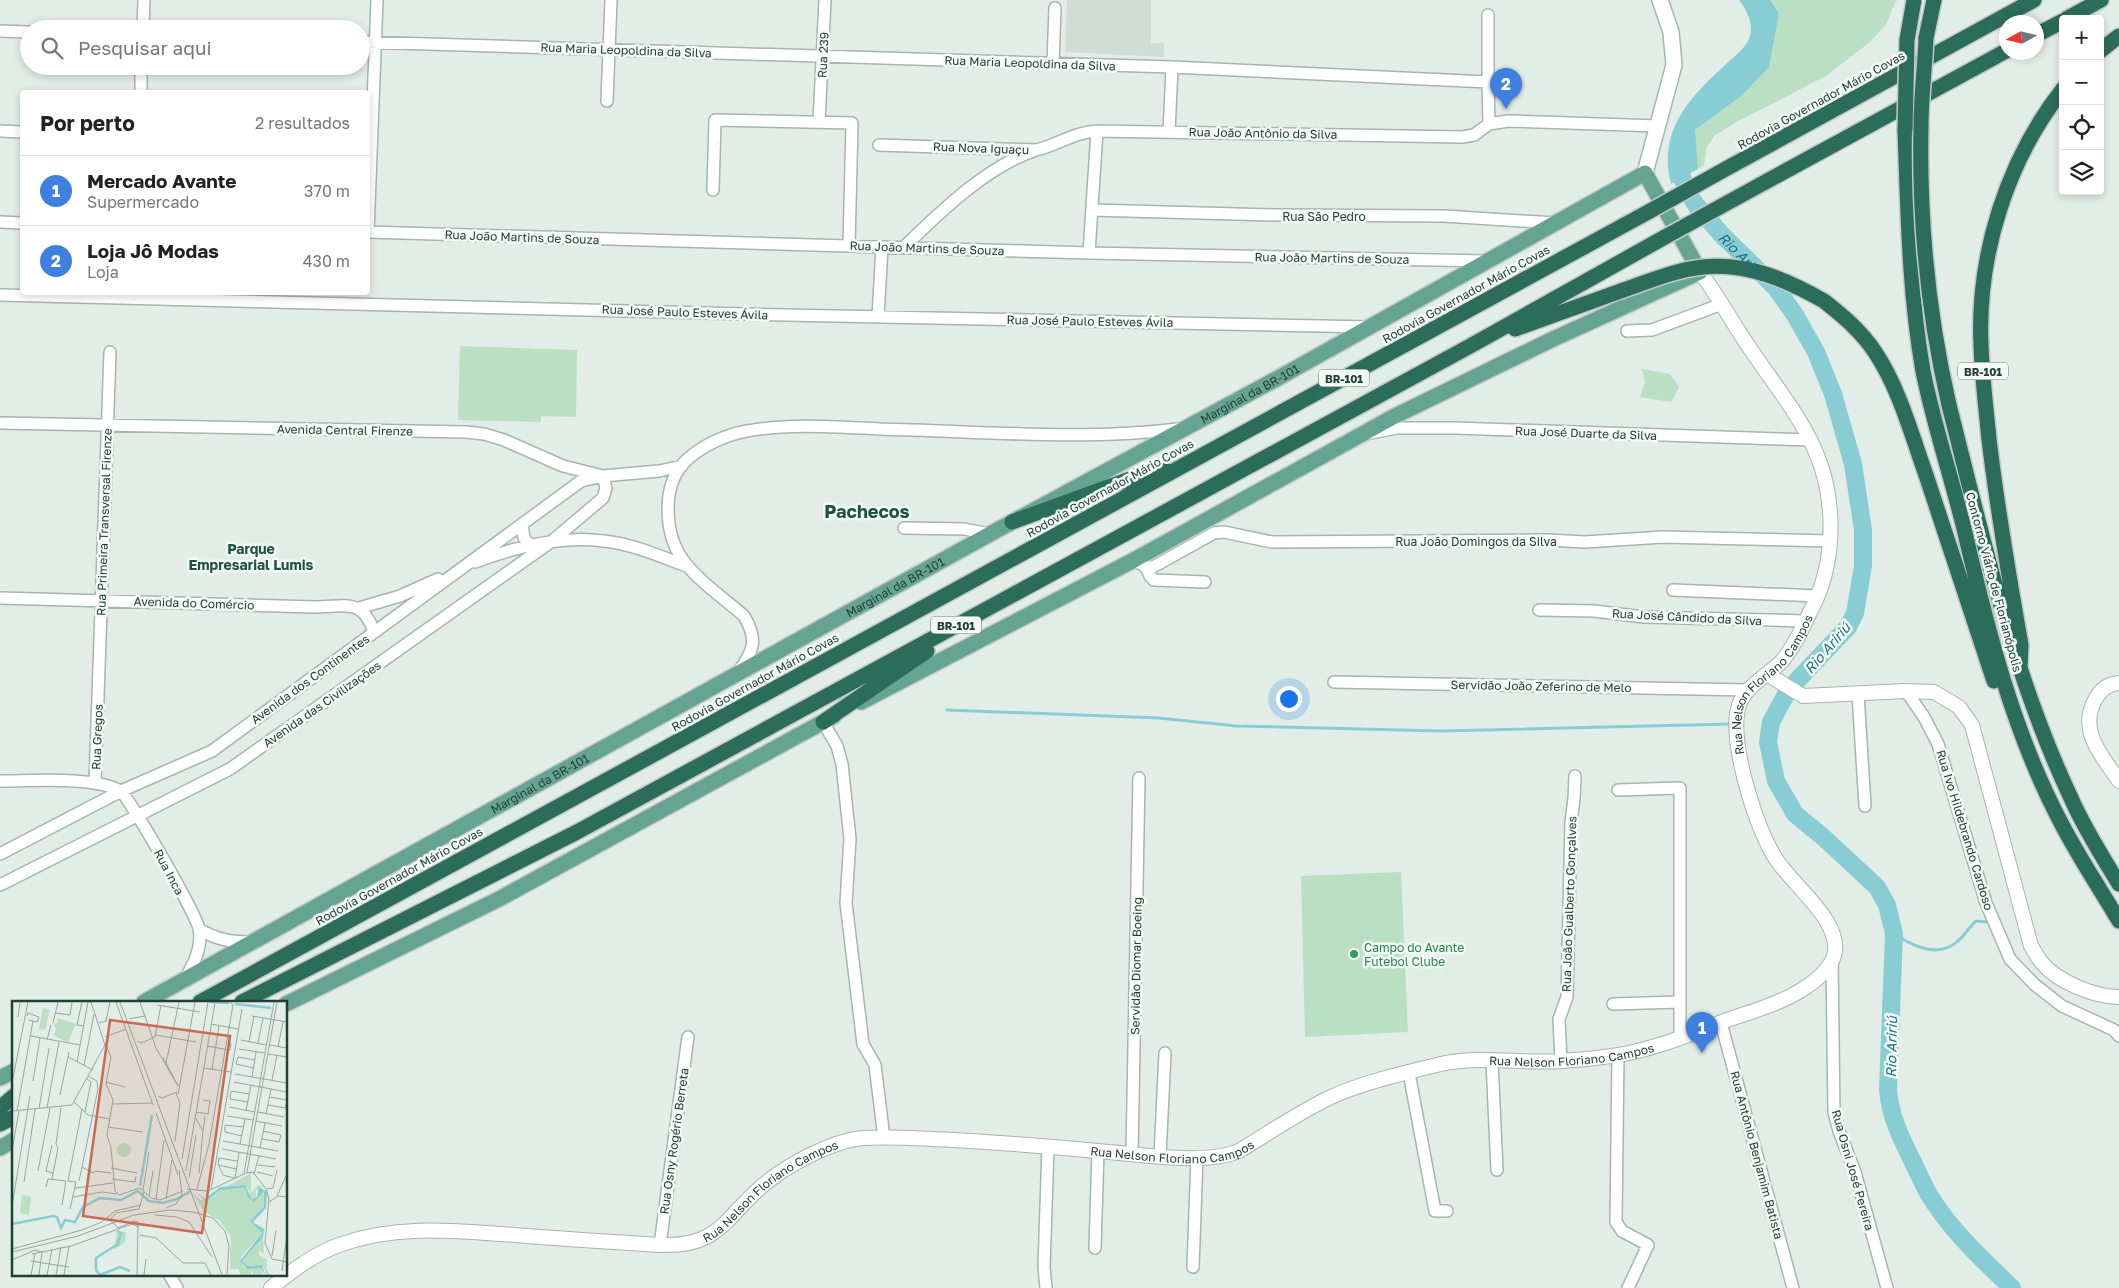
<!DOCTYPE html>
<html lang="pt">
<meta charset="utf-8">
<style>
:root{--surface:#fff;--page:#f2f2f2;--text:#222;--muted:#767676;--line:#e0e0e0;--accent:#81473a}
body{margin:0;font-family:"Golos Text",sans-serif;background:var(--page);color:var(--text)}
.controls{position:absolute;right:15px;top:15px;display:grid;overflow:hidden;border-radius:5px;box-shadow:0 2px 8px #0003}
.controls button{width:45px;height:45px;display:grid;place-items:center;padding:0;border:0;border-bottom:1px solid var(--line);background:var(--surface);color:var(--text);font:25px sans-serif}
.compass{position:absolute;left:1999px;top:15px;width:45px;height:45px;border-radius:50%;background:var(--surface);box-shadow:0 2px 8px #0003;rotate:262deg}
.you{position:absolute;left:1288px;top:698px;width:18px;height:18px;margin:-12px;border:4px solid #fff;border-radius:50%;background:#1a73e8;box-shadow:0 0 0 8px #1a73e833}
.badge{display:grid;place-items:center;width:32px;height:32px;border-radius:50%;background:var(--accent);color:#fff;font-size:16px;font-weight:700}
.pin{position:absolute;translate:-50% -41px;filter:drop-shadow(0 1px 2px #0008)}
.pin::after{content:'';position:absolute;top:26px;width:18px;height:15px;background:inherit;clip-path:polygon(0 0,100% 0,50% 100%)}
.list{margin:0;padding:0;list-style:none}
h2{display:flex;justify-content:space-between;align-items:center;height:65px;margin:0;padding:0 20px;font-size:21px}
h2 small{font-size:16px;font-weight:400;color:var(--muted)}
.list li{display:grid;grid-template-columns:32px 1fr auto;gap:15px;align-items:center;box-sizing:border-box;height:70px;padding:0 20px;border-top:1px solid var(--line)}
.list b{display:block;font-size:19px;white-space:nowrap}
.list p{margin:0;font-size:16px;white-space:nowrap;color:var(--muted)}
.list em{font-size:16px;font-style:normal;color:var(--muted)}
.icon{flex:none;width:28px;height:28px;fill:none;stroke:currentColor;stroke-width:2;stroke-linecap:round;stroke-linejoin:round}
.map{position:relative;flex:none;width:2119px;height:1288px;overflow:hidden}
.search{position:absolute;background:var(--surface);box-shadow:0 2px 8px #0003;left:20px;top:20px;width:350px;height:55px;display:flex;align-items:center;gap:12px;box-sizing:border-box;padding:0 18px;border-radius:28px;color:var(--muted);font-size:19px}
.panel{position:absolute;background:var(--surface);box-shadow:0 2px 8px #0003;left:20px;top:90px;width:350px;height:205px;border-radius:5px}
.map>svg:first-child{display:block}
</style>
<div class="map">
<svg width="2119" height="1288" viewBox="0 0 2119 1288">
<rect width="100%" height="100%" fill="#e2ede8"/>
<path fill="#d0ddd6" d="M1067,0h84v43h13v14l-99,-5z"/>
<path fill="#bbdfc2" d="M1770,0h126l-10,25 -16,17 -44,34 -93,48 -19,12 -7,11 -3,18 -6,4 -4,-38 46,-34 39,-84z
M460,346l117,4 -1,67 -35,-1v6l-83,-2z
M1642,369l28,5 9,13 -8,15 -31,-5 5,-15z
M1401,872l7,160 -103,5 -4,-161z"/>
<path fill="#89cdd4" d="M1739,0h31l9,13 -10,54 -29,30 -45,33 3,39 -27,15c-13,-52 16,-84 52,-117 8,-8 21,-17 26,-28 6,-13 -2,-29 -10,-39z"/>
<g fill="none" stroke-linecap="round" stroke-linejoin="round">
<path stroke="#89cdd4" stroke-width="3" d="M947,710l212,8 77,8 206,5 289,-7
M1894,934c19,12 44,25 64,7 7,-6 11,-14 18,-20l11,1"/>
<path stroke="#89cdd4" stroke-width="18" id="s1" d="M1678,154l-1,9 10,28 9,14 26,30 54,53 19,27 21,37 17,42 20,70 10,66v36l-8,47 -7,14 -59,62 -18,33 -3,20 8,39 19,33 28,23 54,50 10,18 7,29 -6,156c2,25 12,46 23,68 6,12 11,24 17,35 22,37 54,66 84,95"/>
<defs>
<path id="minor" d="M143,29l1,-29
M0,31l29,1
M361,42l811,25 316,15 1,42 19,-3 150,5
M1053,63l2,-55
M1488,82v-67
M141,92v-26
M607,101l4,-101
M819,122l6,-122
M0,131l22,1
M1169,132l3,-65
M879,145l157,5c-49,16 -96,62 -132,97
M1036,150c22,-5 38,-18 61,-19l365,6 12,-2 15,-11
M713,190l2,-70 137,3 -3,123
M1092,210l183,5 169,1 111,7
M0,222l22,1
M368,232l721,21 396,8
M368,232l9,-232
M1089,253l8,-122
M0,295l786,20 584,12
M878,317l4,-70
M1627,331l25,-1 70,-26
M0,423l466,9 18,2 20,6 59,26 40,10 56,-5 23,-5
M1371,433l26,-5h58l356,12
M522,524l2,14 6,7
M904,528l60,1 26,5
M1134,560l12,7h7l61,-34 10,-1 48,10 275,-2 38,2 78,-5 167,4
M475,562c40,-15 86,-27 129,-21 29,3 58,16 85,26
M1146,567l4,9 4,4 51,2
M1673,590l145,6
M0,598l314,9c31,0 48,-10 60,25
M359,608l41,-12 38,-17
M1539,610l55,1 50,6 162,4
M738,672c16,-21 20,-33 6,-56 -19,-17 -47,-36 -61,-56 -18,-25 -21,-69 -2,-94 15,-18 43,-31 66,-35 43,-8 89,-4 133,-2 98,2 200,12 298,0
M1334,682l414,8
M1906,691l18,26 14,27 48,159 24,56 24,25 28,22 52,24 5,6
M1858,694l7,112
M823,722l14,24 5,18 8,75 -4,64 17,141 12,21 9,73
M0,781c30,0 96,-5 120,10 9,5 77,125 79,138 4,18 -6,36 -14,50
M95,782l15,-430
M1618,790l62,-2v250
M0,854l121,-63 91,-40 369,-270 22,-5 3,12 -3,10 -51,43 -322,228 -230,116
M199,929c18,11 32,13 53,13
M1832,960l2,152 5,19 16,41 32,116
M1613,1004l66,-2
M1721,1023l72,265
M1618,1055l-2,167 6,9 26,14 -20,43
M1492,1061l5,109
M1561,1061l-2,-42 8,-22 4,-175 3,-23 1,-23
M1409,1073l26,138h12
M1132,1154l7,-376
M1160,1156l5,-103
M660,1245l28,-208
M1095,1248l3,-97
M1193,1267l4,-109
M169,1274l8,14
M1046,1288l-2,-21 4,-120"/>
<g id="tertiary">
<path d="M1767,674l36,22 103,-5 28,1 25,15 13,18 59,221c4,6 7,12 11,17 16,19 53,34 77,34"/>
<path d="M2119,683c-12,1 -19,7 -24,17 -17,31 7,56 24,81"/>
<path id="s2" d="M271,1288c22,-18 44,-35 71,-44 57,-20 114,-13 173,-9 48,4 97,7 145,10 59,2 63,-25 102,-59 25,-21 69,-45 101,-48 30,-2 61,1 91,2 51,3 103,7 154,12 37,3 98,13 131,-1 30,-18 60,-39 92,-54 30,-14 77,-25 110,-33 39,-9 81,0 121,-3 23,-2 47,-3 71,-9 32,-7 63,-20 94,-32 24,-8 51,-16 73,-29 13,-8 29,-20 34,-35 10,-35 -44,-72 -60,-100 -19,-33 -46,-115 -35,-151 7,-20 30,-30 44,-45 12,-15 20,-33 28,-50 12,-22 17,-43 19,-68 6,-85 -34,-126 -79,-192 -18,-26 -32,-53 -51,-78"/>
</g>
<path id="secondary" d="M1645,173l29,-108 -3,-33 -11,-32"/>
<g id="primary">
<path id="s3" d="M144,1002l846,-468 290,-157 365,-204 55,99 -149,68 -156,76 -261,144 -273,142"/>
<path d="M286,1004l213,-105 335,-183"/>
<path d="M0,1078l14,-7"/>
<path d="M0,1148l14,-8"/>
</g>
<path id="motorway" d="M2066,19l35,-19
M2036,35l27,-14
M1926,38l8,-38
M2100,51l19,-15
M1905,130c3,81 4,162 18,241 11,56 30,110 43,166 22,95 47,193 92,280 18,36 41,70 61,104
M1731,166l303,-166
M1769,180l237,-129
M1824,301c19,15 37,30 51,51 24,36 36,81 51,123 23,68 45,137 68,206
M1515,329l103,-37
M1949,405c34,133 63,268 122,393 13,30 31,58 48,86
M1012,522l151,-55
M2020,668l1,-23c-12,-68 -24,-137 -32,-206 -3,-31 -7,-63 -8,-94 -4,-90 26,-185 82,-256
M823,722l104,-71
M200,1002l1450,-791
M242,1002l335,-170 895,-487 193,-108
M0,1108l14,-12
M0,1124l14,-7"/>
</defs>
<use href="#minor" stroke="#a5b5af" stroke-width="14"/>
<use href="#tertiary" stroke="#a5b5af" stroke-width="16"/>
<use href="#secondary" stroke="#a0b9af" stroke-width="18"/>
<use href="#primary" stroke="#c1c9c6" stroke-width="18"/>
<use href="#motorway" stroke="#c1c9c6" stroke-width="18"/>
<use href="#minor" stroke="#fff" stroke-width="11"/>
<use href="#tertiary" stroke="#fff" stroke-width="14"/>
<use href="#secondary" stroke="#fff" stroke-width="15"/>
<use href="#primary" stroke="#65a490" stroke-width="15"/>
<use href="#motorway" stroke="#2c6c5b" stroke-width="15"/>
<defs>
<path id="motorway-bridge" d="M1926,38c-1,29 -5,59 -5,88 -2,93 7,188 28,279
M1905,130l2,-90 7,-40
M1650,211l81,-45
M1665,237l104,-57
M1618,292c27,-9 56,-22 85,-25 43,-5 84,13 121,34"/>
</defs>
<use href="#motorway-bridge" stroke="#c1c9c6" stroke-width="18" stroke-linecap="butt"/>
<use href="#motorway-bridge" stroke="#2c6c5b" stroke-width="15"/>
</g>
<circle fill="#2e9e5b" stroke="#f3f9f6" stroke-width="2" cx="1354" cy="954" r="5"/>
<g text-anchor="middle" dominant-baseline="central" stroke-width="5" stroke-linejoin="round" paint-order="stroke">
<g fill="#f3f9f6" stroke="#61776f" stroke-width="1">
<rect x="1958" y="362.5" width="50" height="17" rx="4"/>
<rect x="1319" y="369.5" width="50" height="17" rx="4"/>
<rect x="931" y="616.5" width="50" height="17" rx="4"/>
</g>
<g font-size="11" font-weight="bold" fill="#223f35">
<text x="1983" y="371">BR-101</text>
<text x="1344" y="378">BR-101</text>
<text x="956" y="625">BR-101</text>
</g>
<g font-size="12" fill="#223f35" stroke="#f3f9f6">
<text transform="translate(626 50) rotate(2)">Rua Maria Leopoldina da Silva</text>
<text transform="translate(823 55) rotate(-87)">Rua 239</text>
<text transform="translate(1030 63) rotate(2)">Rua Maria Leopoldina da Silva</text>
<text transform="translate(1821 100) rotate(-29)">Rodovia Governador Mário Covas</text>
<text transform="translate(1263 133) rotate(1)">Rua João Antônio da Silva</text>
<text transform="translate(981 148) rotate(2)">Rua Nova Iguaçu</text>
<text x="1324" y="216">Rua São Pedro</text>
<text transform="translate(522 237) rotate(2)">Rua João Martins de Souza</text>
<text transform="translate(927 248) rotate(2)">Rua João Martins de Souza</text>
<text transform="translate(1332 258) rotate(1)">Rua João Martins de Souza</text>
<text transform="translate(1466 294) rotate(-29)">Rodovia Governador Mário Covas</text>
<text transform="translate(685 312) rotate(2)">Rua José Paulo Esteves Ávila</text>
<text transform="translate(1090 321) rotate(1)">Rua José Paulo Esteves Ávila</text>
<text stroke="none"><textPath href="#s3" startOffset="1262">Marginal da BR-101</textPath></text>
<text transform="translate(345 430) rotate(1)">Avenida Central Firenze</text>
<text transform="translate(1586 433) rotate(2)">Rua José Duarte da Silva</text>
<text transform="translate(1110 488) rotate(-29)">Rodovia Governador Mário Covas</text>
<text transform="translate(104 522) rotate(-88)">Rua Primeira Transversal Firenze</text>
<text x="1476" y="541">Rua João Domingos da Silva</text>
<text transform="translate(1994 582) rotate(75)">Contorno Viário de Florianópolis</text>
<text stroke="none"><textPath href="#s3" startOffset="858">Marginal da BR-101</textPath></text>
<text transform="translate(194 603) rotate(2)">Avenida do Comércio</text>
<text transform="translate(1687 617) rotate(3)">Rua José Cândido da Silva</text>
<text transform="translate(310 679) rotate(-36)">Avenida dos Continentes</text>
<text transform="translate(755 682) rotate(-29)">Rodovia Governador Mário Covas</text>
<text stroke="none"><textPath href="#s2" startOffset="1971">Rua Nelson Floriano Campos</textPath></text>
<text transform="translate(1541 686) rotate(1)">Servidão João Zeferino de Melo</text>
<text transform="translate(322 704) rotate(-35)">Avenida das Civilizações</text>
<text transform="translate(97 737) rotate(-88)">Rua Gregos</text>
<text stroke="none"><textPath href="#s3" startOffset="452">Marginal da BR-101</textPath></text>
<text transform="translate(1965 830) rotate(73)">Rua Ivo Hildebrando Cardoso</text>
<text transform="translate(169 872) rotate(62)">Rua Inca</text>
<text transform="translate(399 876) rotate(-29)">Rodovia Governador Mário Covas</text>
<text transform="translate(1569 904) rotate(-88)">Rua João Gualberto Gonçalves</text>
<text transform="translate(1136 966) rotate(-89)">Servidão Diomar Boeing</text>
<text stroke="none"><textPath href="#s2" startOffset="1371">Rua Nelson Floriano Campos</textPath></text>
<text transform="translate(674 1141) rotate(-82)">Rua Osny Rogério Berreta</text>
<text stroke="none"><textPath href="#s2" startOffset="951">Rua Nelson Floriano Campos</textPath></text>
<text transform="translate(1757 1155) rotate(75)">Rua Antônio Benjamim Batista</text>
<text transform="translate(1853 1170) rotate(74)">Rua Osni José Pereira</text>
<text stroke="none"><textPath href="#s2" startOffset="531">Rua Nelson Floriano Campos</textPath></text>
</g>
<g font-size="12" fill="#27864d" stroke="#f3f9f6" text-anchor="start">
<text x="1364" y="947">Campo do Avante<tspan x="1364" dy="14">Futebol Clube</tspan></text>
</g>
<g font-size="14" font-style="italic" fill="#19727d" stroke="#f3f9f6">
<text stroke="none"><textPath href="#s1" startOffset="125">Rio Aririú</textPath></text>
<text transform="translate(1827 648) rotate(-49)">Rio Aririú</text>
<text transform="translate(1891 1047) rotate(-89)">Rio Aririú</text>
</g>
<g font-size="14" font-weight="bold" fill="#1d5242" stroke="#f3f9f6">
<text x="251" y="548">Parque<tspan x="251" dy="16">Empresarial Lumis</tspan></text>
</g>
<g font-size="18" font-weight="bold" fill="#1d5242" stroke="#f3f9f6">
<text x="867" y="511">Pachecos</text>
</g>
</g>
<g transform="translate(12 1001)">
<rect width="275" height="275" fill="#e2ede8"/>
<path d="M31,7l7,2 -5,20 -6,-1zM46,17l18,6 -8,18 -14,-6 2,-8 -3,-5 4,1zM105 149a7 7 0 1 1 14 0a7 7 0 1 1-14 0ZM239,172v20l7,-8 5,2 -7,4v7h-5l-2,-9 -7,-4 -16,2zM233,187l3,10 6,4 10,-11 1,13 -15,17 12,12 -21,24 3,10 17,1 2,7h-9l-3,-5v5h-10l-3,-6h-8l1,-32 -11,-16 -17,-10 -11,-19 9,8 10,-1 9,-9zM10,194l9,2 -2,18 -9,-2zM105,230l9,1 -1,10 -11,8zM251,236l1,16 -5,-2v4l8,4 -1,9 4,7h-5v-6l-6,-4 -11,1 -6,-5z" fill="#bbdfc2"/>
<path d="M233,184l7,14 5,-2 2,-10 8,5 -1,16 -13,14 11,7 -1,8 -21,24 6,5 14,-1 3,10 -4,-7 -13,1 -8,-8 22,-28 -12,-12 14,-15v-15l-10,11 -6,-4 -3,-10 -25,2 -14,12 -10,-10 9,7 15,-12z" fill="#89cdd4"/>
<path fill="none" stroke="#89cdd4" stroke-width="2.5" d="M198,1l19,1M223,3l36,4M128,185l12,-71M0,223l41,-8 4,1 4,11 4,-8 10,2 8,-15 17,-9 21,2 17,-9 11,10 14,2 14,-4 14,-8M105,230l4,2 -3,11 -22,14v12l4,5 20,-8 10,4"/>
<path fill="none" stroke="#95a7a0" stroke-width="1" d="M70,1l-5,23 7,1M104,1l37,103M108,1l102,273M128,1l16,46 22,38M145,4l43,7M43,12l15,2 2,-13M15,15l1,-3 11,4 -2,5 -8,-2M240,15l35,6M6,16l2,-15M117,18l16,-3M41,22l5,-21M87,22l7,-2 4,-19M199,23l27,5M144,34l40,7M19,35l49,9M93,36l21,-8M35,39l4,-15M229,39l25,5M125,40l4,2 14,-6 6,-32M237,41l5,-26M93,42l6,14 -5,27 7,16 -6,35 4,13 4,43 4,4 21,-7 11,10 9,2 23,-9M246,42l5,-25M257,44l18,3M195,45l23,4 1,-7M266,46l5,-25M227,48l26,4M256,53l19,3M56,56l25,13M151,56l15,29M65,61l11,-60M154,62l13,-61M72,65l10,-52M192,67l27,4M242,67l-18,-4 2,-7 17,3M200,68l7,-43M223,73l52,9M240,76l4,-25M260,79l5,-25M21,80l7,-43M94,81l19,5M222,81l53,10M0,82l16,-81M166,93l17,-92M48,94l9,-43M146,95l4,2 15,-6M257,96l18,3M62,101l14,13 22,4M236,101l-18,-3 1,-8 18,3M101,103l39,-1M256,104l17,3 2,-6M217,106l26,5M35,107l12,-66M27,108l10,-61M0,110l60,-6 33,-60 -14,-43M5,110l16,-90M234,110l5,-26M73,111l6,-30 -4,-3M184,111l12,2 2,-13 -7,-1M246,111l26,5M144,112l22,62M254,113l5,-25M215,115l26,4M183,116l8,14 2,-15M244,120l26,5M96,126l35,5M230,135l-17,-4v-7l18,2M250,138l17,3 2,-7 -18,-4M163,140l5,-38 -4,-10M211,140l55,10M228,143l5,-25M40,144l-6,26 7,2M248,147l5,-25M210,148l54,10M0,149l7,-39M170,158l26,-157M246,164l17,2M207,165l4,9 11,3M70,166l16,-78 -1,-8 -9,-5M99,167l26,5M224,168l-18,-4 1,-7 18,3M26,170l12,-63M174,170l29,-168M235,171l30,-170M245,171l16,4M187,172l4,-42M232,172l30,-171M242,173l5,-18M177,177l7,-43M40,178l6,-31 -2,-4 5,-36M100,178l23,3 1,-6M223,178l4,-27M67,180l3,-14 11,6 2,-2 16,2M12,181l11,-73M34,186l2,-8 18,2 -4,24M63,187l38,-5M175,188l21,2 38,-18 7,-1 13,17 3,10 -4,44 7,16 15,3M185,188l12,-45 24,-139 -3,-3M255,188l6,-1 4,-18M131,189l6,-38M199,189l31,-181M137,195l4,-25M265,195l10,-22M61,196l29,-5 15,2M144,198l8,-59M154,198l6,-39M257,201l9,-6 9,1M0,205l18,-110M154,207l10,-4 6,-9 -3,-25M58,208l6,-27 -8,-1 14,-72M143,214l22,2 12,5 23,35M128,234l16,3 27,25h22l6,12M0,248l70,-19 20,-8 13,-11 26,-6M0,251l66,-16 56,-21 36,-5 23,2 20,6 12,13 4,15 -2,29M20,253l39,-8 61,-22 7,3M260,255l4,-26M0,259l23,-10 7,2 -3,23M19,260l38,6M270,270l5,-35M19,274l4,-21M35,274l5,-26M44,274l5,-28M52,274l5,-29M125,274l1,-53 -4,-1 -16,7 -8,-8 6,-7 23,-4 5,-17M132,274l2,-16"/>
<path fill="#cc6a50" fill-opacity="0.15" stroke="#cc6a50" stroke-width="2.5" d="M98,19l120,16 -28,197 -119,-17z"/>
<rect width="275" height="275" fill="none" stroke="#223f35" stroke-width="2.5"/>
</g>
</svg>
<div class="controls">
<button>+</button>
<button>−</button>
<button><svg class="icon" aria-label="locate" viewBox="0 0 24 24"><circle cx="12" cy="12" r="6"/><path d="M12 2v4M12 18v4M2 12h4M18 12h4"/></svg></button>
<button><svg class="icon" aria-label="layers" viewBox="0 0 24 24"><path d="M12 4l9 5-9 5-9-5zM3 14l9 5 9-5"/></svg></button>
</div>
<svg class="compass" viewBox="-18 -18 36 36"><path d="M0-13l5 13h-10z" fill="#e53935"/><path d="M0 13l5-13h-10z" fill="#767676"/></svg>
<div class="you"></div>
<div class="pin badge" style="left:1702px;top:1053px;background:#3f7fe0">1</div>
<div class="pin badge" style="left:1506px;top:109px;background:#3f7fe0">2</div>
<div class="search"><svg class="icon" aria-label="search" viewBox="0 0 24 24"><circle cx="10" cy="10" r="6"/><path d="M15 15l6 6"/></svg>Pesquisar aqui</div>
<section class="panel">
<h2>Por perto<small>2 resultados</small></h2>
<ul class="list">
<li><span class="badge" style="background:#3f7fe0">1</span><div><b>Mercado Avante</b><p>Supermercado</p></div><em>370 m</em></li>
<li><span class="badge" style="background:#3f7fe0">2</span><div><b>Loja Jô Modas</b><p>Loja</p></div><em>430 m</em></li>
</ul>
</section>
</div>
